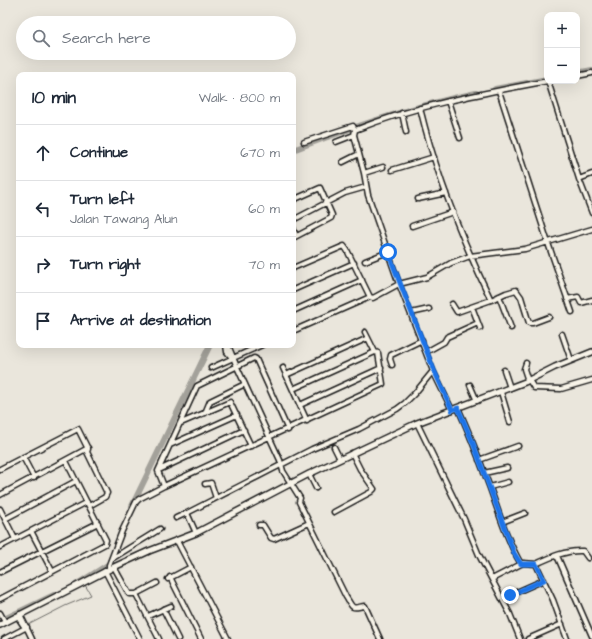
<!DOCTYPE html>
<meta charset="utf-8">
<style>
:root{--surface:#fff;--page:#f2f2f3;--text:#1f2937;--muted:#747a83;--line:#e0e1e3}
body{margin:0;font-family:"Architects Daughter",sans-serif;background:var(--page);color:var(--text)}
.controls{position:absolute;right:12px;top:12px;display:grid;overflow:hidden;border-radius:8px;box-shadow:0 4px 16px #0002}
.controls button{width:36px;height:36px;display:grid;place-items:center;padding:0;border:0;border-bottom:1px solid var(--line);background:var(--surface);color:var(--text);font:20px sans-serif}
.stop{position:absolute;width:12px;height:12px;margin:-9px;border:3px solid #1a73e8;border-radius:50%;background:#fff}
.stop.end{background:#1a73e8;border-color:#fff;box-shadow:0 1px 4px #0008}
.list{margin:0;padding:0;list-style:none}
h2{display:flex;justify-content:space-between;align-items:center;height:52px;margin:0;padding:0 16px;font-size:17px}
h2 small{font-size:13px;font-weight:400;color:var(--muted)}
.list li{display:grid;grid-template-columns:26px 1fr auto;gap:12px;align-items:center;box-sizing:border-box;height:56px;padding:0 16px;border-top:1px solid var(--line)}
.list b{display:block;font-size:15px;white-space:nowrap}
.list p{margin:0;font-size:13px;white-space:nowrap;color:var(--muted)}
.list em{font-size:13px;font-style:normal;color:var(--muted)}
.icon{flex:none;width:22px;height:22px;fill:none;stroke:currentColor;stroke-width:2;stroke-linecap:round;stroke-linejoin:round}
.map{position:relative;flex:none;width:592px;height:639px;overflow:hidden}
.search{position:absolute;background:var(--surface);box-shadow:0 4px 16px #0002;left:16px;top:16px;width:280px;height:44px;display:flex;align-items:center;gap:10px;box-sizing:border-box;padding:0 14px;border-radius:22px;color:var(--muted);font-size:15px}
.panel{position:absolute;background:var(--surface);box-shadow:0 4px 16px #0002;left:16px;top:72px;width:280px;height:276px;border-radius:8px}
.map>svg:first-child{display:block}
</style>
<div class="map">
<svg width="592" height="639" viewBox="0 0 592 639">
<rect width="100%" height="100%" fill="#eae6dc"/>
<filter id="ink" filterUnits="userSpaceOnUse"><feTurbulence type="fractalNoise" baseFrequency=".025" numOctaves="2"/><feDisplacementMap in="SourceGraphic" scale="8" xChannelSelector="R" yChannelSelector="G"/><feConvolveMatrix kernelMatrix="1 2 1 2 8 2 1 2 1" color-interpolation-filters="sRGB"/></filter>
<g filter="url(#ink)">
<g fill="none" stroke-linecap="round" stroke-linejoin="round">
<path stroke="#6d6c68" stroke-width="1" d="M26,626l39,-20 26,-11 -6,-10"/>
<path stroke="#a3a19a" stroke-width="6" d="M577,73l15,-3
M495,89l52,-10
M293,150c60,-23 120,-44 183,-57
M132,506l78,-161
M77,584l32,-20 2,-5
M0,621l54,-26"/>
<defs>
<path id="minor" d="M577,76l15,-3
M548,81l31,98 13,34
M499,91l50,155 23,66
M448,101l12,37
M420,108c16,66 41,130 71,192l15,-7 10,-3 5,7 8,26h4l16,-6
M402,113l4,19
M355,130c62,-25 128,-37 193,-49
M304,142l49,-16 2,4 -1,5 10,38 4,22 31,89 34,87 19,39
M336,142l18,-7
M343,162l16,-8
M392,170l42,-13
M364,173l19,-6
M579,179l13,-5
M418,199l28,-6
M293,200l27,-12 12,27 -1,3 -38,20
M293,220l52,-27 21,-6
M412,226l41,-14
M293,228l3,8
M365,261l23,-9
M293,268l51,-22 3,4 23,47
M293,290l61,-27
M499,296l12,32
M567,299l11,-2 3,6 11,-3
M452,304l5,8 34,-12
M472,307l8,21
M293,311l69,-31
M411,313l18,-4
M293,331l77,-34 3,1 26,-14 28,-7 24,-14 19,-7 55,-7 67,-20
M562,334l9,26
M226,345l1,7 6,7
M228,345l9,22 43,93 3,11 17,27 -1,4 47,95c8,13 5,11 19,9l15,33
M426,352l18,-10 3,-5 31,-14
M526,363l-2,6 4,12
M392,365l-2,-6 1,-4 31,-15
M211,368l51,-23
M283,368l24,53
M504,370l6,18
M286,375l82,-37
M529,380l5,8 27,1 31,-9
M470,385l7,16
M293,389l82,-37
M501,392l9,30
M300,405l81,-37
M458,408c12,26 22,53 32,80 9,25 17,52 31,76
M205,413l5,-12 35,-17
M181,423l49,-21 21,44
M417,423l47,96 15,36 31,59 10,25
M170,445l67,-30
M334,447l6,12
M23,457l11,21
M479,460l39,-14
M0,469l78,-40 10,20 -1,3 20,41 -2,4 -16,9
M159,470l85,-40
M484,473l23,-5
M309,474l7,14
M205,484l6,-1 5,15
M164,486l-6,-15 39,-85 57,-28 2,1 32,71
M490,487l18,-5
M0,495l88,-47
M0,509l15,30
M334,512l37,-20 3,-3 -14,-20 -8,-16
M176,518l11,-5
M5,519l71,-38
M502,522l23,-9
M259,525h4l8,13 3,1 35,-16
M31,531l21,40
M196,533l-9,-20 125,-64 47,-20 38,-20 8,-6 10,-10 18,-22
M177,541l51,98
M0,547l87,-45
M555,556l3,2 34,78
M113,558l47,-29
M536,564c15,-7 30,-14 47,-13l5,7
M114,567l15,27h7l21,-11
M109,569v-4l13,-34 14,-29 3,-3 25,-13 219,-102 -5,-31 -3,-1 -10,-20
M105,571l35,68
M0,572l98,-49
M170,577l31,62
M168,579l23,-12
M492,579l31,-16 13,1 17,36 14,39
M136,594l23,45
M510,595l34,-15
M0,599l105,-55 1,-4 -40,-79
M163,609l15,30
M0,613l5,9
M20,614l12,25
M17,616l8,12 2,1
M148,616l23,-10
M4,639l23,-12
M528,639l34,-15"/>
<path id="tertiary" d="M0,625l114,-58 35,-16 47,-18 113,-59 108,-51 108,-41 30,-15 37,-15"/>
</defs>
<use href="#minor" stroke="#1c1c1c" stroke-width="7"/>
<use href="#tertiary" stroke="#1c1c1c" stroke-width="8"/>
<use href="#minor" stroke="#f7f3e8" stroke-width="4"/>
<use href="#tertiary" stroke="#f7f3e8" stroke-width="5"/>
</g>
</g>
<g fill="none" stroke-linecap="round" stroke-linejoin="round" filter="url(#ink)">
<path stroke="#1a73e8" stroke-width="5" d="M388,252l46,118 18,40 6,-2 15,35 41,110 7,11h15l8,16 -34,15"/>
</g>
</svg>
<div class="controls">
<button>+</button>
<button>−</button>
</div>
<div class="stop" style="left:388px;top:252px"></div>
<div class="stop end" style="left:510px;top:595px"></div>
<div class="search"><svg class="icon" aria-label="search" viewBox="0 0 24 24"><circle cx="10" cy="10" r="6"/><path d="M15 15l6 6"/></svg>Search here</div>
<section class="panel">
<h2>10 min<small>Walk · 800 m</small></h2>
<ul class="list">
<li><svg class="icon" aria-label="ahead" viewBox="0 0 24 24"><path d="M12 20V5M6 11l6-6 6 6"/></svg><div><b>Continue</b></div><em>670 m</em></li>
<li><svg class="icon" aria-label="left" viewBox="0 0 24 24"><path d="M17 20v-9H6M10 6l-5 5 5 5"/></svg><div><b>Turn left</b><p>Jalan Tawang Alun</p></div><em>60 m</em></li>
<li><svg class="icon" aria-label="right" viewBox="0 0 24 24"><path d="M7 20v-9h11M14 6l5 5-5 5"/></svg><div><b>Turn right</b></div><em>70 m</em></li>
<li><svg class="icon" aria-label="arrive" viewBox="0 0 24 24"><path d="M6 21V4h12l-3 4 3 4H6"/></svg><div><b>Arrive at destination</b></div></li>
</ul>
</section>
</div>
